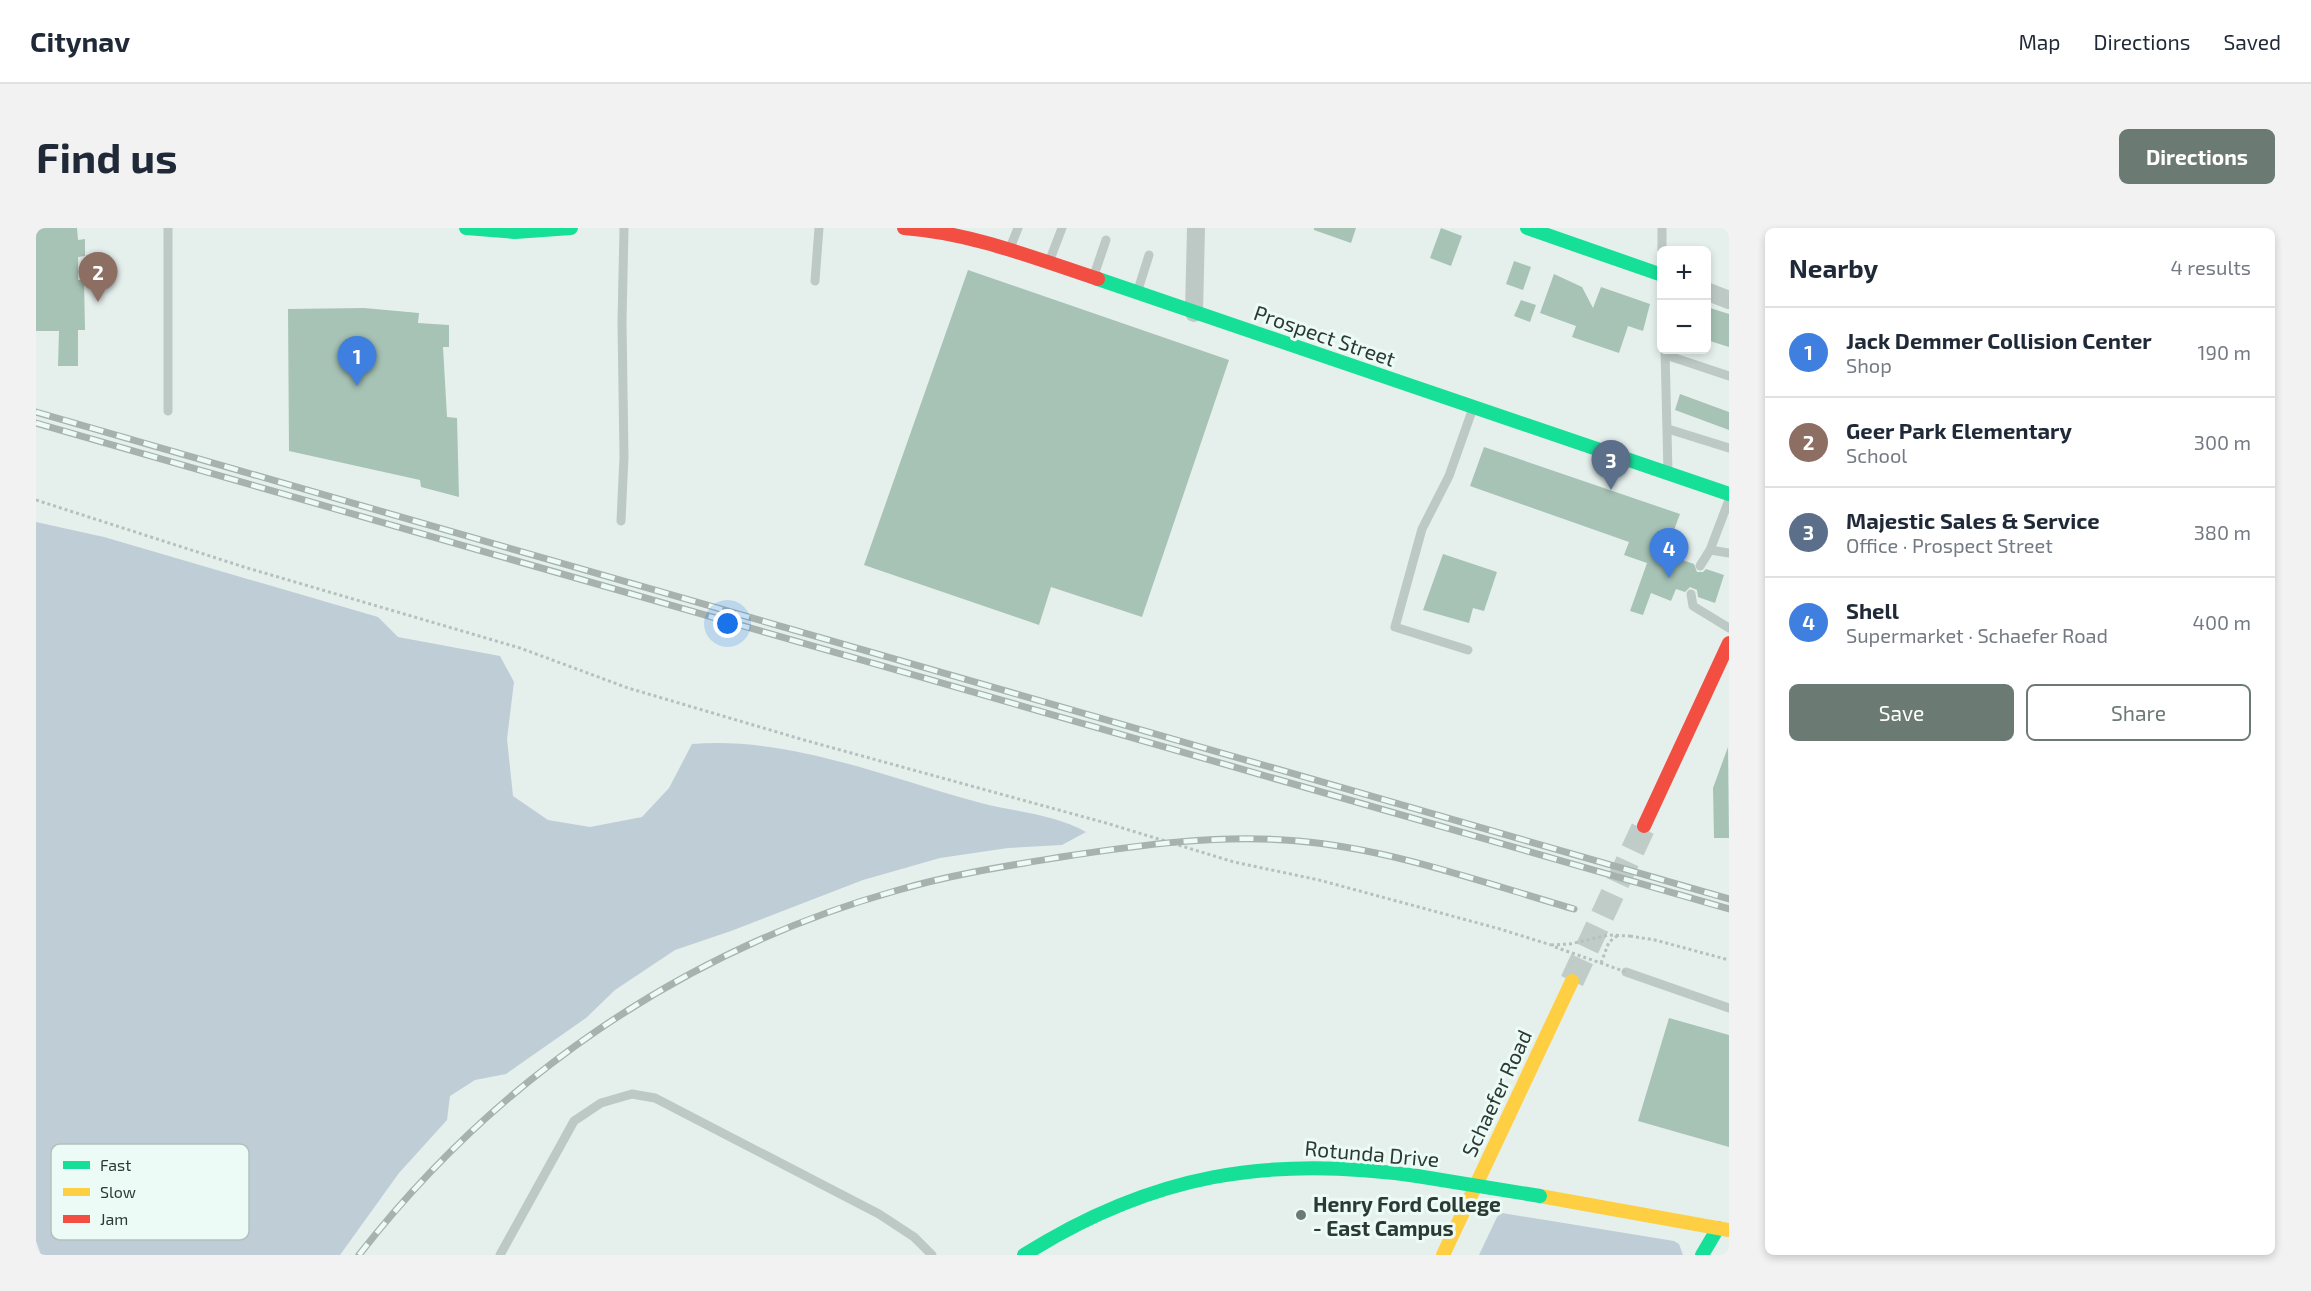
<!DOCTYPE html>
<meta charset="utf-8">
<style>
:root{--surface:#fff;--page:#f2f2f3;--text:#1f2937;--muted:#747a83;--line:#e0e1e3;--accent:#6c7a74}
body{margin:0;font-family:"Exo 2",sans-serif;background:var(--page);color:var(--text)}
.controls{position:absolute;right:18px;top:18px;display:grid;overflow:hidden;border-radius:9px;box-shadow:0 3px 9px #0003}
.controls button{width:54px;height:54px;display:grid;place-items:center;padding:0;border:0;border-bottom:2px solid var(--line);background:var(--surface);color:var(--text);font:30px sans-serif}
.you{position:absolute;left:692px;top:396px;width:21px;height:21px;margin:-15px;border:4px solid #fff;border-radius:50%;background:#1a73e8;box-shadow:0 0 0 9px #1a73e833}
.badge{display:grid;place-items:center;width:39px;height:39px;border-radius:50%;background:var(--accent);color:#fff;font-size:20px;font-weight:700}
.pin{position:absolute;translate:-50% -50px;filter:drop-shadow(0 2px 3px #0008)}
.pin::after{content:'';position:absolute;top:32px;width:21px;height:18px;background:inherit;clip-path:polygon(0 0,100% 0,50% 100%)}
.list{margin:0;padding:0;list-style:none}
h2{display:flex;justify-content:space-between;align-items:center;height:78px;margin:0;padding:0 24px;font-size:26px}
h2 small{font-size:20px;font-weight:400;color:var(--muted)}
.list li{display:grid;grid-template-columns:39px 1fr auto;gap:18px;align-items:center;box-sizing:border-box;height:90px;padding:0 24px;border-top:2px solid var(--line)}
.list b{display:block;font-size:22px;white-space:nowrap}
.list p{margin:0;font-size:20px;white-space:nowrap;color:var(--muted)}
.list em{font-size:20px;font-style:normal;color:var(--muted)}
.actions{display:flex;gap:12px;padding:18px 24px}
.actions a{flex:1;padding:14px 0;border:2px solid var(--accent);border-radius:9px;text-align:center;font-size:21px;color:var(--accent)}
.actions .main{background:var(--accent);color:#fff}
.map{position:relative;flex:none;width:1693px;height:1027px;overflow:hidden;border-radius:9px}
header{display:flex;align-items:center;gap:36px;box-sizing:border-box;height:84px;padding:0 30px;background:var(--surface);border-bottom:2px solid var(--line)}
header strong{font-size:28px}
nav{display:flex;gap:33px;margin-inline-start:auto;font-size:21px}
.intro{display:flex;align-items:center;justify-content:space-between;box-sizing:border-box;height:144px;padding:0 36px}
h1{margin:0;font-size:42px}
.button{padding:15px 27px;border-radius:9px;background:var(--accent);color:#fff;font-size:21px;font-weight:700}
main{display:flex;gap:36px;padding:0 36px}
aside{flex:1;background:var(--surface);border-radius:9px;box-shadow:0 3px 9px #0003}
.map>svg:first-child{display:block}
</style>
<header>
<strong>Citynav</strong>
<nav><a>Map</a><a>Directions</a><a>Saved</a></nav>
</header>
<div class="intro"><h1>Find us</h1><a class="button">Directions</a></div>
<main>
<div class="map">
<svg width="1693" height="1027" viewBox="0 0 1693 1027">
<rect width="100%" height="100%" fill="#e5f0ed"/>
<path fill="#bfcdd6" d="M0,294l68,15 274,80 20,20 102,19 14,26 -7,57 6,57 35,24 42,7 52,-10 27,-29 23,-44c98,-8 195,34 289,59 34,9 74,11 105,29l-24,13 -54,3 -68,10 -77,22 -132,51 -56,19 -60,40 -29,28 -80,56 -31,6 -25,16 -3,24 -48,53 -59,82h-299l-5,-14z
M1466,985l172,28 5,3 4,11h-204l18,-38z"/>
<path fill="#a7c3b5" d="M0,0h41l1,12 7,-1v17l-7,1v23h6l1,50h-7v36h-20l1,-35h-23z
M1278,0h42l-5,15 -37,-13z
M1405,0l21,8 -11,30 -21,-8z
M1478,33l17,6 -8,23 -17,-6z
M932,42l261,90 -87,257 -91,-30 -12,38 -175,-60z
M1518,46l28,13 11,21 8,-21 49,17 -7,27 -15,-5 -9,27 -47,-16 4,-11 -36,-13z
M1485,72l15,5 -6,17 -16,-6z
M1671,79l22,7v33l-22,-7z
M328,80l55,5 -1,10 31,2v22h-6l4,70 10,1 2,79 -38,-10 -1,-7 -131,-29 -1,-142z
M1644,166l49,18v18l-54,-20z
M1448,219l196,67 -15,40 29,10 3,8h6l3,-3 18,6 -9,28 -17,-6 -1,-7 -7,-3 -5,5 -9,-3 -5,12 -20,-8 -8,22 -13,-4 17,-48 -23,-8 5,-13 -159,-56z
M1407,326l54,18 -13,39 -11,-3 -4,15 -46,-13z
M1692,519l1,91h-15l-1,-50z
M1633,790l60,17v112l-91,-26z"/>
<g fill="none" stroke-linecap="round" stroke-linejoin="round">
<path stroke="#c0ccc8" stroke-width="24" stroke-dasharray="24 12" stroke-linecap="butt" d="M1536,753l72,-155"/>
<path stroke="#b6c1bd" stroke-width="3" stroke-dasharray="3 3" stroke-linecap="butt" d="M0,272l208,67 276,81 108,40 176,52 302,83 128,39 85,18 181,49 51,16
M1594,708l25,4 74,20
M1565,735l8,-21 8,-6"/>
<path stroke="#bdc9c5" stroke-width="9" d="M1626,0v22
M974,20l8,-20
M1013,34l13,-34
M1057,50l13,-38
M779,53l4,-53
M1101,65l12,-38
M1629,122l3,123
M1630,127l63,21
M132,183v-183
M1632,201l61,19
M585,293l3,-64 -2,-135 2,-94
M1674,322l19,3
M1664,338l10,-16 19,-50
M1655,366l2,12 36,22
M1432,422l-73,-23 27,-98 27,-53 24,-68
M1590,744l103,36
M464,1027l74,-134 27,-18 31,-9 23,4 224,116 35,23 18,18"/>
<path stroke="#bdc9c5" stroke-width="18" d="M1670,63l23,9
M1158,85l2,-85"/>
<path stroke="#16e098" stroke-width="14" d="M430,0l49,4 56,-4
M1491,0l135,47
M1062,51l631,215
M988,1027c128,-81 245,-100 393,-79
M1666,1027l16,-27"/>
<path stroke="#ffcf43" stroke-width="14" d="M1504,968l189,34
M1407,1027l129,-274"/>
<path stroke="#f24e42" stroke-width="14" d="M868,0c68,5 130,30 194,51
M1608,598l85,-183"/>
<defs>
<path id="rail" d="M0,184l1693,487
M0,195l1693,486
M323,1027c136,-175 323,-304 536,-364 54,-16 111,-25 166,-34 78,-12 158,-23 237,-16 94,8 186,42 276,68"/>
</defs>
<use href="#rail" stroke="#a7b1ad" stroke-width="7"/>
<use href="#rail" stroke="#edfbf7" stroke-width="4.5" stroke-dasharray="14" stroke-linecap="butt"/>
<path stroke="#b6c1bd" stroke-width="3" stroke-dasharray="3 3" stroke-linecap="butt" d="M1515,717l19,-1 38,-9 22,1
M1519,719l71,25"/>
<path stroke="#16e098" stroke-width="14" d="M1381,948l123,20"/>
</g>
<circle fill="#6c7a74" stroke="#edfbf7" stroke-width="2" cx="1265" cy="987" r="6"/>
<g text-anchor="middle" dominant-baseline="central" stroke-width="6" stroke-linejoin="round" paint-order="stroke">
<g font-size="21" fill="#2b3a33" stroke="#edfbf7">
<text transform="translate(1289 107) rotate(19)">Prospect Street</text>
<text transform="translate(1460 865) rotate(-65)">Schaefer Road</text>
<text transform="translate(1336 925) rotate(5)">Rotunda Drive</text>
</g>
<g font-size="21" font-weight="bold" fill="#2b3a33" stroke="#edfbf7" text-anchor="start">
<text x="1277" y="975">Henry Ford College<tspan x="1277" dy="24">- East Campus</tspan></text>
</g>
</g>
<rect x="15" y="916" width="198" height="96" rx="9" fill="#edfbf7" stroke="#b3c1bc" stroke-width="1.5"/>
<rect x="27" y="933" width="27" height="8" fill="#16e098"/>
<rect x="27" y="960" width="27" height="8" fill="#ffcf43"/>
<rect x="27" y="987" width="27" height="8" fill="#f24e42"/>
<g font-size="16" fill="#2b3a33">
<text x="64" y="943">Fast</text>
<text x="64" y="970">Slow</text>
<text x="64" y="997">Jam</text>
</g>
</svg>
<div class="controls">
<button>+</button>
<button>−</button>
</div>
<div class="you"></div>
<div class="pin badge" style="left:321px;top:158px;background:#3f7fe0">1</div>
<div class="pin badge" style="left:62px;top:74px;background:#8d6e63">2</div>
<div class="pin badge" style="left:1575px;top:262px;background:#5c6f8a">3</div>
<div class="pin badge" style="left:1633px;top:350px;background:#3f7fe0">4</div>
</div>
<aside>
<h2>Nearby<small>4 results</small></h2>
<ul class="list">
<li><span class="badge" style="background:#3f7fe0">1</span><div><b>Jack Demmer Collision Center</b><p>Shop</p></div><em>190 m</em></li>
<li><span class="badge" style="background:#8d6e63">2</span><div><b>Geer Park Elementary</b><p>School</p></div><em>300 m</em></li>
<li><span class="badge" style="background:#5c6f8a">3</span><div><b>Majestic Sales &amp; Service</b><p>Office · Prospect Street</p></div><em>380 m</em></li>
<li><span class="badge" style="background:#3f7fe0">4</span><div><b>Shell</b><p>Supermarket · Schaefer Road</p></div><em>400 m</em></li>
</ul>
<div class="actions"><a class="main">Save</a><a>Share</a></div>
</aside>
</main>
